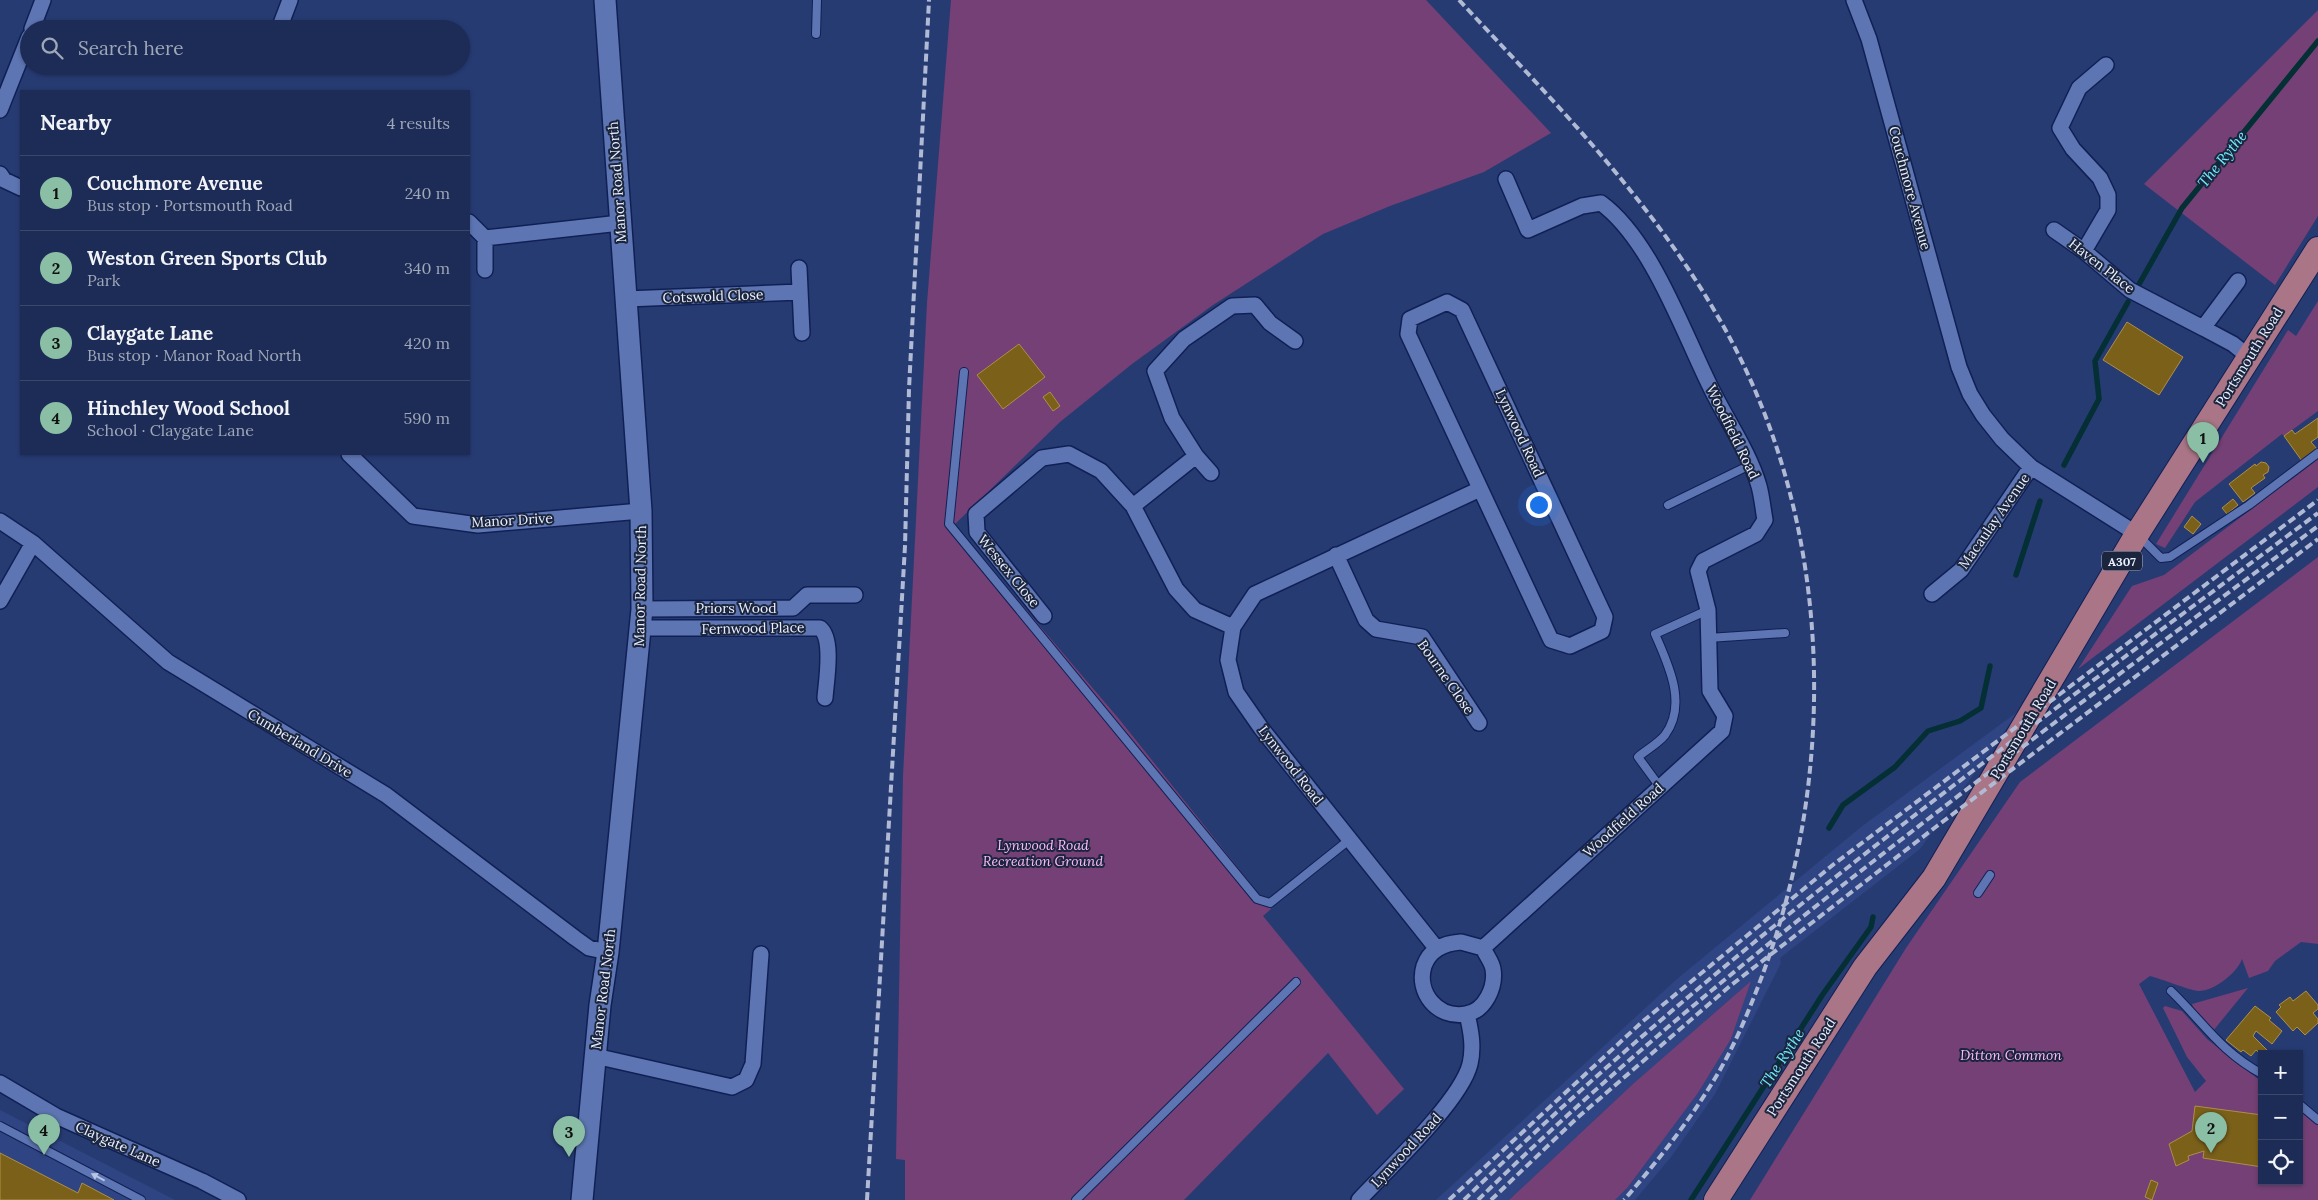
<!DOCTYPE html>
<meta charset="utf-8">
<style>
:root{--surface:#1d2c56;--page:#2a3860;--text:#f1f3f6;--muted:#a0a7b9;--line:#3b486c;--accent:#8abfa5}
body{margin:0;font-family:Lora,serif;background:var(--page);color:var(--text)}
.controls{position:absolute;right:15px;bottom:15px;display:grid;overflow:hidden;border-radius:0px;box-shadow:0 1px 4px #0004}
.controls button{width:45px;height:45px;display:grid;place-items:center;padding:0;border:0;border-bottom:1px solid var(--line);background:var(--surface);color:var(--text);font:25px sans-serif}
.you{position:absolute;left:1538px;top:504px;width:18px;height:18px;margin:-12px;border:4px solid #fff;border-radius:50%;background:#1a73e8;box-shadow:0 0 0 8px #1a73e833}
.badge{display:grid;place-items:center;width:32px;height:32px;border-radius:50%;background:var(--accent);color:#111;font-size:16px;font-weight:700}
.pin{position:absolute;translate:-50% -41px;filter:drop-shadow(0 1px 2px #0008)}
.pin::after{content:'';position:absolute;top:26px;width:18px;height:15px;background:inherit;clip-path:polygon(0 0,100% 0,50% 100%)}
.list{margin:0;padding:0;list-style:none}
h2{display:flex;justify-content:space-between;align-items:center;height:65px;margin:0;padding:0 20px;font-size:21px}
h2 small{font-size:16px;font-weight:400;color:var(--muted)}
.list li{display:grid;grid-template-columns:32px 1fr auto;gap:15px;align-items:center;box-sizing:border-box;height:75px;padding:0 20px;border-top:1px solid var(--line)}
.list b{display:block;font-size:19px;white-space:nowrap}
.list p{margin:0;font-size:16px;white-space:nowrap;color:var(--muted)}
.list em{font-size:16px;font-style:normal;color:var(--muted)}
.icon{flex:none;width:28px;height:28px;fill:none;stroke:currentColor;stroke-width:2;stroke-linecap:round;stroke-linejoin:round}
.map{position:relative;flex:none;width:2318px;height:1200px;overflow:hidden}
.search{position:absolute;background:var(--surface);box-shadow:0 1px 4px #0004;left:20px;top:20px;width:450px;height:55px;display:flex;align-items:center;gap:12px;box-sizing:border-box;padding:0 18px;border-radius:28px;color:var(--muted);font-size:19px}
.panel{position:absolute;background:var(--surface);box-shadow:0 1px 4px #0004;left:20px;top:90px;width:450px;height:365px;border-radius:0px}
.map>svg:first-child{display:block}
</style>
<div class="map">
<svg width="2318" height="1200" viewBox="0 0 2318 1200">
<rect width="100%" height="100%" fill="#273b73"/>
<path fill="#2f4482" d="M2020,710l-100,139 -140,109 1,5 -66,131 -44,63 -36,43h-20l13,-13 70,-94 33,-54 19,-57 -116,101 -125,117h-73l241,-221 184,-152z
M0,1110l175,90h-175z"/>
<path fill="#744075" d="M951,0h475l125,133 -67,39 -94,34 -67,28 -110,71 -81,59 -72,58 -106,103 165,194 152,190 -8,7 141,173 -27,26 -49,-62 -144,147h-279v-40l-9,-1 7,-383 24,-473z
M2318,10v206l-43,69 -131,-101z
M2318,301v110l-34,25 -2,-2 -87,68 -30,46 -9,-4 132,-214 8,6z
M2318,459v28l-240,182 54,-83 32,-11z
M2318,557v387l-17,-2 -26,19 -7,10 -19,7 -7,-19c-5,14 -28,32 -43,32 -11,-1 -37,-12 -49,-15l-11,8 56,108 11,-11 -19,-24 -24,-49 2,-2 17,5 25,28 55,43v99h37v-70l19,14v75h-568l156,-252 114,-166z
M1751,981l-20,58 -33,54 -70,94 -13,13h-106l125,-117z
M2248,988l-35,43c-8,-6 -19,-17 -21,-27z"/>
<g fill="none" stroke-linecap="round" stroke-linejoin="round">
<path stroke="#043035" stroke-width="5.5" d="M2138,286l44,-78 136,-167
M2064,465l35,-66 -4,-38 33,-59
M2016,575l24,-74
M1829,828l14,-23 52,-38 33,-36 32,-10 21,-13 9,-42
M1691,1200l132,-206 48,-67 2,-10"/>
</g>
<path fill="#7b601a" stroke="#ae8f47" d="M2127,322l56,35 -24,38 -56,-35z
M1019,344l26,33 -42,32 -26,-34z
M1050,392l10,14 -7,5 -10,-14z
M2318,418v19l-7,5 6,7 -15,12 -18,-25 8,-6 3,4z
M2261,462l5,1 3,4 -1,5 -5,3 2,3 -14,10 4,5 -12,9 -14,-18 26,-20 1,2z
M2233,499l5,6 -11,9 -5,-6z
M2192,516l9,8 -8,10 -9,-7z
M2306,991l12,14v4l-5,4 5,6v4l-13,12 -8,-8 -4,4 -17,-19 5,-5 -2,-2 11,-8 3,4z
M2255,1006l16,12 -2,2 13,11 -10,13 -16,-13 -3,5 16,16 -7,3 -6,-5 -5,6 -8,-6 -2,2 -15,-12z
M2195,1106l67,9v52l-59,-9 1,-7 -16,5 1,4 -13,6 -7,-22 23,-13z
M0,1153l78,40 4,-10 32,17h-114z
M2151,1180l7,3 -6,17 -7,-3z"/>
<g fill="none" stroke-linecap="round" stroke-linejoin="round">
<defs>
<path id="lane" d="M816,34l1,-34
M964,372l-15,152 308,375 13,4 79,-63
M1668,505l82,-40
M2139,536l22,22 9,-1 79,-52 69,-52
M1708,638l77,-5
M1660,787l-22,-30c8,-7 21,-14 27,-22 23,-31 3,-71 -10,-101l53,-24
M1978,893l12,-18
M2171,991c33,32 49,60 91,83
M2299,1104l19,16
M0,1126l141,74
M1076,1200l220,-218"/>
<path id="street" d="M1854,0l15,39 90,328 11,27 13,21 19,24 29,28 106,67
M32,29l11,-29
M279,29l11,-29
M0,110l29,-73
M0,174l4,6 17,8
M469,222l16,16v32
M2054,230l30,21 46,39 73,38 35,-47
M485,238l135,-15
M2084,251l24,-41v-15l-8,-17 -27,-29 -13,-21 19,-40 27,-23
M799,268l3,65
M626,299l174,-7
M1447,302l15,8 143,307 -3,14 -32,15 -19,-6 -143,-306 2,-15z
M2203,328l30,16 16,13
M349,454l64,62 65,9 163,-14
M1196,456l15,17
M0,521l33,22 135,119 218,133 189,143 14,10 19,4
M1336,555l30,65 10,9 46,8 57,86
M1932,594l29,-24 70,-103
M0,601l33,-58
M642,609l151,-1 14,-13h48
M1044,616l-67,-84 -1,-18 66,-56 27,-4 32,17 32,35
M1233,627l-38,-17 -19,-21 -43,-83 63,-50 -24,-38 -17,-47 29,-32 48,-33 23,-1 15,18 25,18
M642,628h178c14,11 6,54 5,70
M1461,942l22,6c3,7 9,14 10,21 3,18 -8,42 -27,45 -29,5 -50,-22 -42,-48 6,-17 21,-23 37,-24z
M1483,948l239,-217 3,-15 -15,-25 -2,-81 -10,-39 5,-10 53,-27 9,-14c-2,-11 -3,-23 -6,-34 -10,-35 -34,-68 -50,-102 -27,-55 -58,-144 -108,-181l-19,3 -54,24 -22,-51
M1437,949l-176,-221 -25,-36 -8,-32 5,-33 22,-33 225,-105
M595,1056l137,31 14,-7 7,-16 8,-110
M0,1083l56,33 146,65 36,19
M1359,1200c28,-30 102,-99 111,-136 4,-17 1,-33 -3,-50"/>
<path id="secondary" d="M582,1200l18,-195 8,-53 34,-343 -1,-98 -36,-511"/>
<path id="primary" d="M1716,1200l149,-233 69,-89 203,-344 181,-285"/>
</defs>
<use href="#lane" stroke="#102055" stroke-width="10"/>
<use href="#street" stroke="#102055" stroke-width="18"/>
<use href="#secondary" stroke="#102055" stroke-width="24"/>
<use href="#primary" stroke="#102055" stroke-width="26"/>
<use href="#lane" stroke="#5d75b2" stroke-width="8"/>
<use href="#street" stroke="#5d75b2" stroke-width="15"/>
<use href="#secondary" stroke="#5d75b2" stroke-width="21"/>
<use href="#primary" stroke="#a97587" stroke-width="24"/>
<path stroke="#b0bad4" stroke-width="4" stroke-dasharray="8 4" stroke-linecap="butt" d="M1459,0c94,101 193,200 262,322 111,194 119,439 44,646 -14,38 -30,78 -51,112 -26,43 -58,83 -90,120
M867,1200l38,-654 4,-157 20,-389
M1449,1200l193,-178 192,-158 484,-364
M1464,1200c261,-256 562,-468 854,-687
M1478,1200c145,-143 305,-270 467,-394 124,-95 248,-187 373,-280
M1491,1200l85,-81 154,-133 207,-160 381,-287"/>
</g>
<defs><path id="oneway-solid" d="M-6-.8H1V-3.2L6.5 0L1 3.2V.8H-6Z" transform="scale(1.25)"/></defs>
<use fill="#b9c5e3" href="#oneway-solid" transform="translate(98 1177) rotate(-152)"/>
<g text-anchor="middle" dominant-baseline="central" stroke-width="4" stroke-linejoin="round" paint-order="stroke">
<rect fill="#1b253e" stroke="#acb3c4" stroke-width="1" x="2102" y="551.5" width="40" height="19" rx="4"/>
<g font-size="12" font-weight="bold" fill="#eaf0fe">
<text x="2122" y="561">A307</text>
</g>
<g font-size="14" fill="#eaf0fe" stroke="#1b253e">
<text transform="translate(617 182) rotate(-94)">Manor Road North</text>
<text transform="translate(1910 188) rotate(75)">Couchmore Avenue</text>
<text transform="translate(2102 266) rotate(38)">Haven Place</text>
<text transform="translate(713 296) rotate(-2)">Cotswold Close</text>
<text transform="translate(2249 357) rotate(-58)">Portsmouth Road</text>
<text transform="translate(1733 432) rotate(64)">Woodfield Road</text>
<text transform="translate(1520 433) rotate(65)">Lynwood Road</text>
<text transform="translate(512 520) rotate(-3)">Manor Drive</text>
<text transform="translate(1994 521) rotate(-55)">Macaulay Avenue</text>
<text transform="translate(1009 571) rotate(51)">Wessex Close</text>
<text transform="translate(640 586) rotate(-89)">Manor Road North</text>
<text x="736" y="608">Priors Wood</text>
<text transform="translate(753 628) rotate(-1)">Fernwood Place</text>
<text transform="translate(1446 677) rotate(55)">Bourne Close</text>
<text transform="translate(2023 729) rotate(-59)">Portsmouth Road</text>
<text transform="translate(300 743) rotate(31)">Cumberland Drive</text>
<text transform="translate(1291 765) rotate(52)">Lynwood Road</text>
<text transform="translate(1623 820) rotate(-42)">Woodfield Road</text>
<text transform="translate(603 989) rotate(-83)">Manor Road North</text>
<text transform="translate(1801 1067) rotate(-57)">Portsmouth Road</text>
<text transform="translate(118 1144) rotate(24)">Claygate Lane</text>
<text transform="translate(1406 1150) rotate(-47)">Lynwood Road</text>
</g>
<g font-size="14" font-style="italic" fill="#febafd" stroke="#1b253e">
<text x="1043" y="845">Lynwood Road<tspan x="1043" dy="16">Recreation Ground</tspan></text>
<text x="2011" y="1055">Ditton Common</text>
</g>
<g font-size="15" font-style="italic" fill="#6deefe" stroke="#1b253e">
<text transform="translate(2222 159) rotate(-51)">The Rythe</text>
<text transform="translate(1782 1058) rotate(-57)">The Rythe</text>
</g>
</g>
</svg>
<div class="controls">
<button>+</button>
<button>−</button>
<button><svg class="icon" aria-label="locate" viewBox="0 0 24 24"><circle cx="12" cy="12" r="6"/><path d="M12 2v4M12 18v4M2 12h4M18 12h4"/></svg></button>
</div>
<div class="you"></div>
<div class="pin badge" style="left:2203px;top:463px">1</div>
<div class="pin badge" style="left:2211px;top:1153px">2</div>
<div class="pin badge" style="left:569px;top:1157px">3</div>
<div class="pin badge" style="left:44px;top:1155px">4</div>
<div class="search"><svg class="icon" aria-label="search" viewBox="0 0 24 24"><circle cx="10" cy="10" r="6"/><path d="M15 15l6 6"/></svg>Search here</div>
<section class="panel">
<h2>Nearby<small>4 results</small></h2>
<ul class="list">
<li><span class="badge">1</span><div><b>Couchmore Avenue</b><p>Bus stop · Portsmouth Road</p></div><em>240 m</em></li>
<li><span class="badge">2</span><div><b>Weston Green Sports Club</b><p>Park</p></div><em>340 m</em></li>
<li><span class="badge">3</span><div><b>Claygate Lane</b><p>Bus stop · Manor Road North</p></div><em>420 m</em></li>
<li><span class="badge">4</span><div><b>Hinchley Wood School</b><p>School · Claygate Lane</p></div><em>590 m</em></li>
</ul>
</section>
</div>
